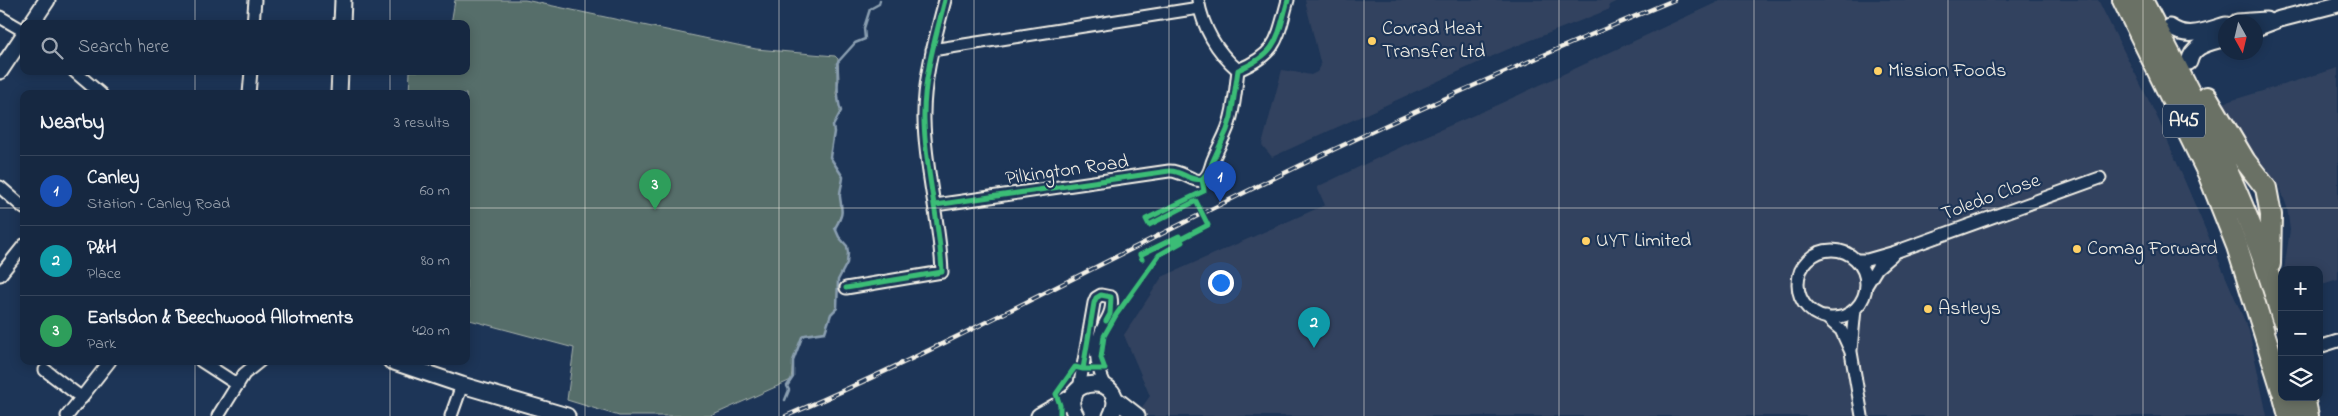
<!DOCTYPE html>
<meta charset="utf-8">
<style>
:root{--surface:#162841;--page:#23344c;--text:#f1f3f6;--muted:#9ea6b1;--line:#35445a;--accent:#8bbbb9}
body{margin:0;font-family:"Indie Flower",sans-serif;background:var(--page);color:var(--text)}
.controls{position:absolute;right:15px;bottom:15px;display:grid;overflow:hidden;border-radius:10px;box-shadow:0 2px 12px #0003}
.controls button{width:45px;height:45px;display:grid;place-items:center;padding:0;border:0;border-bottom:1px solid var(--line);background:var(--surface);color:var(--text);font:25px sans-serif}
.compass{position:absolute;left:2218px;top:15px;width:45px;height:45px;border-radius:50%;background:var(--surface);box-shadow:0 2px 12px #0003;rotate:172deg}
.you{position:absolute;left:1220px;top:282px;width:18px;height:18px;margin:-12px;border:4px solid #fff;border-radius:50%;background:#1a73e8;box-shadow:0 0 0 8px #1a73e833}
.badge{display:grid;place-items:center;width:32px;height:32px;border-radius:50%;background:var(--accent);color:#fff;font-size:16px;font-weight:700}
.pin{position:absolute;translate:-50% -41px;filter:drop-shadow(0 1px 2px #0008)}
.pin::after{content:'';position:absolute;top:26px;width:18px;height:15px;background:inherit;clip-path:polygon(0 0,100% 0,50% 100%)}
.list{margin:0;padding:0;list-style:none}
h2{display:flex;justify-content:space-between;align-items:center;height:65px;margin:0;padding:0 20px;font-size:21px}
h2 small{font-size:16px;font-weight:400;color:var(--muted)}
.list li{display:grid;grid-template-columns:32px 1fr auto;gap:15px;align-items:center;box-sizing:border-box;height:70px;padding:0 20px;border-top:1px solid var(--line)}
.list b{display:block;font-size:19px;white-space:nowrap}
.list p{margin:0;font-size:16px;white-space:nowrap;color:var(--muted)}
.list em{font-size:16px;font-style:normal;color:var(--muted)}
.icon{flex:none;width:28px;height:28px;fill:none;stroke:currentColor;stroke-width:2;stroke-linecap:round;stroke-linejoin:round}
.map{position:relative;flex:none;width:2338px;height:416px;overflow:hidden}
.search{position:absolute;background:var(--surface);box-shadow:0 2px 12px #0003;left:20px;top:20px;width:450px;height:55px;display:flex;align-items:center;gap:12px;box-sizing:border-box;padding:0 18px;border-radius:10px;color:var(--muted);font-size:19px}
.panel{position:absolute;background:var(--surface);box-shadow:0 2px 12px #0003;left:20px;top:90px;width:450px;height:275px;border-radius:10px}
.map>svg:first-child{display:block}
</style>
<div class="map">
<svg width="2338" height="416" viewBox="0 0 2338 416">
<rect width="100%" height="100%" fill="#1d3557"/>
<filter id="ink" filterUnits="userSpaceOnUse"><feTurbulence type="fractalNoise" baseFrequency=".02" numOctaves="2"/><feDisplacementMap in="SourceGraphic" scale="10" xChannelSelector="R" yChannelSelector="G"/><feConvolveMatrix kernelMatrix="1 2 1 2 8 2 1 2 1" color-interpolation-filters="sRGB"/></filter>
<g filter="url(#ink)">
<path fill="#33435f" d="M1305,0h314l-10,5 1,4 -104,41 -234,107 -10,-12 20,-75 29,5 6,-3 4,-6z
M1722,0h376l61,121 90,210 18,85h-1131l14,-20 -26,-61 38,-58 163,-72 -8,-18 88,-42 90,-39z
M2338,68v211l-19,6v-15h-35l6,-40 -3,-23 -7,-19 -14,-20 -18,-18 -25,-47z"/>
<path fill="#566e6b" stroke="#a5b0aa" d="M455,0h70l231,49 79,7 3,3 1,21 -3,13 5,18 -8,15 1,6 -4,25 13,20 -3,19 2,16 -7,16 4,9 8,9 1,7 -1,10 -9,17 -1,28 -6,6 -6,18 -16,2 -7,3 -9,24 -2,19 -80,36h-92l-52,-16 7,-52 -108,-29v-225h-57l1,-23h56v-47h-15z"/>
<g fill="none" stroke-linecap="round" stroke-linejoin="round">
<path stroke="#8b9fb1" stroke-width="2.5" d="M785,400l4,-10 -2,-4 6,-9v-16l9,-24 3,-2 20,-3 6,-18 6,-6 1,-28 9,-17 1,-10 -1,-7 -8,-9 -4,-9c9,-15 7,-16 5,-31 -1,-6 3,-14 3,-20l-13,-20 4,-25 -1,-6 8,-15c-6,-16 -2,-31 -4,-48l18,-20 10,-4 -1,-11 6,-19 9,-5 1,-4"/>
<defs>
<path id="street" d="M1198,0c5,28 19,52 40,70
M0,17l24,14
M253,24l2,-24
M932,50l267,-42
M1238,70c40,-17 39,-31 50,-70
M74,71l27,23
M249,94l2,-23
M0,187l24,21
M935,205l234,-34c12,-1 25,12 33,9 8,-4 8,-13 11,-20 6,-15 15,-28 18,-43 4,-15 5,-31 7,-47
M1798 284a34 34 0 1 1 68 0a34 34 0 1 1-68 0Z
M1856,260h11l28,-8 205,-74
M0,275l24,-30
M1866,286l11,-18 15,-13
M846,288l96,-16c-2,-51 -17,-101 -18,-152 -1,-40 11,-81 21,-120
M1826,317l15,13 10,22 11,64
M2319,347l19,-6
M1851,350l4,-41
M201,361l37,24
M45,370l37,28
M1079,389l15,-86 2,-5 5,-3 10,2c2,10 -1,17 -6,26 -13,25 -10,40 1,64
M67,416l43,-55
M218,416l26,-42 16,-13
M451,416l11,-31"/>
<path id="secondary" d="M2237,22l29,-2
M31,24l16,-24
M342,24l1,-24
M2170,27c18,13 37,3 56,-2
M2256,28l24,-9 58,-15
M2189,62c4,-18 21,-19 37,-24
M0,71l24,-36
M339,94l1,-23
M391,361l71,24 105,31
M1114,398l23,18
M1039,416l35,-20
M1076,416c-23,-41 57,-44 35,0"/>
<path id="highway" d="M2123,0l85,173 29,73 45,144
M2142,0c53,103 109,206 140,318
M2207,97l38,64 21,27 5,27 -1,49
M2284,397l5,19
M2304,397l4,19"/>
</defs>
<use href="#street" stroke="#f4f1e8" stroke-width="15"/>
<use href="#secondary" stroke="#f4f1e8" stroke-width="19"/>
<use href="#highway" stroke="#f4f1e8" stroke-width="24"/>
<use href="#street" stroke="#1d3557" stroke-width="11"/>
<use href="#secondary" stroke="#1d3557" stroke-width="15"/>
<use href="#highway" stroke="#6b7165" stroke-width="20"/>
<defs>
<path id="rail" d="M786,416c162,-70 316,-154 474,-231 136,-67 274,-127 414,-185"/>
</defs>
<use href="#rail" stroke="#f4f1e8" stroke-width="4.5"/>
<use href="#rail" stroke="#1d3557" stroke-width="2.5" stroke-dasharray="8" stroke-linecap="butt"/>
<defs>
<path id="cycleway" d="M1202,179l8,-9 2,-7 15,-33 4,-13 7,-47c40,-17 39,-31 50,-70
M935,205l234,-34c13,-1 21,11 33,8
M1173,243l35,-18 -12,-24 -47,24 -3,-6 58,-28 -2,-12
M846,288l96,-16c-2,-51 -17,-101 -18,-152 -1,-40 11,-81 21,-120
M1083,369l11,-66 2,-5 5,-3 10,2 -1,17 -4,7
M1060,416v-11l-4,-11 19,-27 8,2h22l-4,-11 3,-22 12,-21 43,-60 23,-13 -3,-6 -39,19 2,4"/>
</defs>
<use href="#cycleway" stroke="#1d3557" stroke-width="8"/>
<use href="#cycleway" stroke="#3abd76" stroke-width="5"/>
</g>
</g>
<path fill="none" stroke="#f4f1e8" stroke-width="1" stroke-opacity="0.55" d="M195,0v24M390,0v24M585,0v416M779,0v416M974,0v416M1169,0v416M1364,0v416M1559,0v416M1754,0v416M1948,0v416M2143,0v416M195,71v23M390,71v23M0,208h24M466,208h1872M195,361v55M390,361v55"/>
<g fill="#ffd166" stroke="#1d3557" stroke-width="2">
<circle cx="1372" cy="41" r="5"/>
<circle cx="1878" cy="71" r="5"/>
<circle cx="1586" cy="241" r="5"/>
<circle cx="2077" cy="249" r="5"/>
<circle cx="1928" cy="309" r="5"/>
</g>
<g text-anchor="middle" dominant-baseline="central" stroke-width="4.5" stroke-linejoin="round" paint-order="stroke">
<rect fill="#1d3557" stroke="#b4b9bc" stroke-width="1" x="2163" y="104.5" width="42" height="33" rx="4"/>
<g font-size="19" font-weight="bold" fill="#f4f1e8">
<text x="2184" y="121">A45</text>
</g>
<g font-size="20" fill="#f4f1e8" stroke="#1d3557" text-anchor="start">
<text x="1382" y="29">Covrad Heat<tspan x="1382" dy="23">Transfer Ltd</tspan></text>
<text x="1888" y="71">Mission Foods</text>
<text x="1596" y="241">UYT Limited</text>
<text x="2087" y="249">Comag Forward</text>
<text x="1938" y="309">Astleys</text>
</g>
<g font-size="20" fill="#f4f1e8" stroke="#1d3557">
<text transform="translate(1067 171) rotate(-8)">Pilkington Road</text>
<text transform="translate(1991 198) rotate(-20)">Toledo Close</text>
</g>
</g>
</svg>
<div class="controls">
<button>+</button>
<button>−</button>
<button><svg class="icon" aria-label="layers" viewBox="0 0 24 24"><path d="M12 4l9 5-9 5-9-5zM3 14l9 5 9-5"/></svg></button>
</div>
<svg class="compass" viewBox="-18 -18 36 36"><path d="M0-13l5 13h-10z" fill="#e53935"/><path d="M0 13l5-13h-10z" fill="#9ea6b1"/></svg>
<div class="you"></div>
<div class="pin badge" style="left:1220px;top:202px;background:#1a4fb4">1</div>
<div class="pin badge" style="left:1314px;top:348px;background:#0f9aa8">2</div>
<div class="pin badge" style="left:655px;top:210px;background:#2e9e5b">3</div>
<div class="search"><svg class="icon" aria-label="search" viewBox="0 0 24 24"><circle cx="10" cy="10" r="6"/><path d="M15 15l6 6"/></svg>Search here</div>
<section class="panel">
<h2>Nearby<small>3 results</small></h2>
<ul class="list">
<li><span class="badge" style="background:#1a4fb4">1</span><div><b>Canley</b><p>Station · Canley Road</p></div><em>60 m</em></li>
<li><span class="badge" style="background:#0f9aa8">2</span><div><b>P&amp;H</b><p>Place</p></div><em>80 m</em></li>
<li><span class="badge" style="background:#2e9e5b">3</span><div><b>Earlsdon &amp; Beechwood Allotments</b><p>Park</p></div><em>420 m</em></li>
</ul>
</section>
</div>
